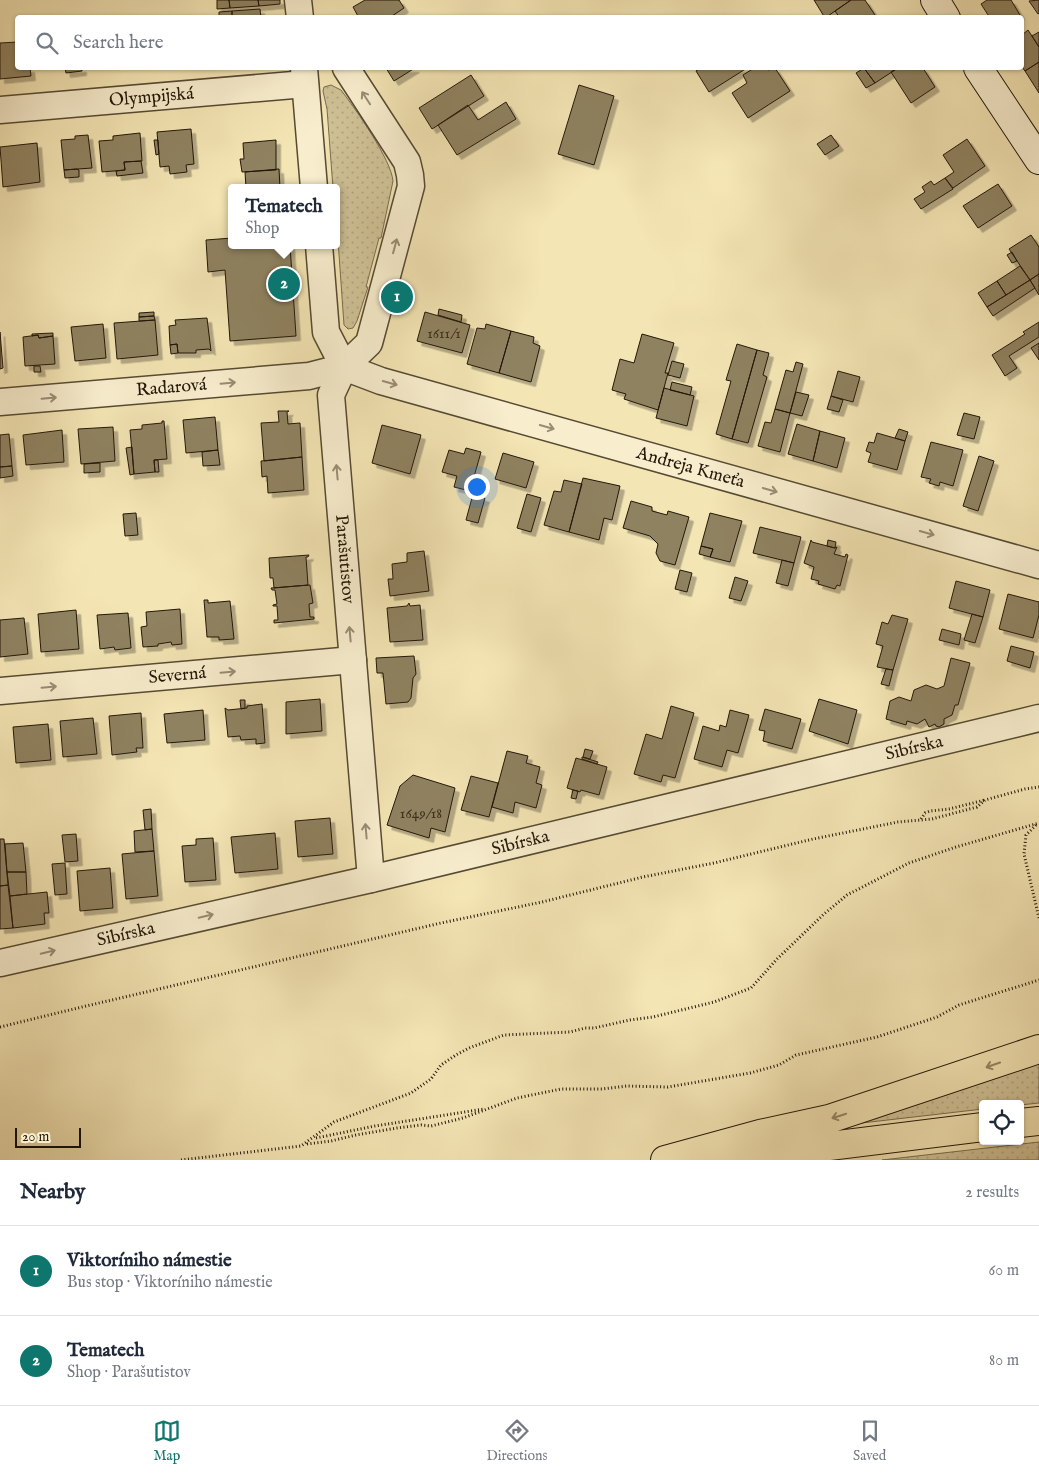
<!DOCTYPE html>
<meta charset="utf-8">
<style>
:root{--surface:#fff;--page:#f2f2f3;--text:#1f2937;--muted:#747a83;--line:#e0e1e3;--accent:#0f766e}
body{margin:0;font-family:"IM FELL English",serif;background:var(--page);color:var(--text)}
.controls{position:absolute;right:15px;bottom:15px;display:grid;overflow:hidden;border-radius:5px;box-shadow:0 1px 4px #0004}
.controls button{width:45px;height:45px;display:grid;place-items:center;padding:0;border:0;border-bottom:1px solid var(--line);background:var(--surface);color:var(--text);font:25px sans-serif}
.scale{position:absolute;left:15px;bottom:12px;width:66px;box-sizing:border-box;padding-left:5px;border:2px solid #221708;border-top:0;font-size:14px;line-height:18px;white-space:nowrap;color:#221708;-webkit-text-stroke:4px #f8eece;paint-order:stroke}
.you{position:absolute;left:476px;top:486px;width:18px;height:18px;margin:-12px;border:4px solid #fff;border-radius:50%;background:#1a73e8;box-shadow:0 0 0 8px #1a73e833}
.badge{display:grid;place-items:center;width:32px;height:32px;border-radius:50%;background:var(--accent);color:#fff;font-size:16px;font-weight:700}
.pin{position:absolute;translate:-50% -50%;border:2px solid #fff;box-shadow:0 1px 5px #0006}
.popup{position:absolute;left:228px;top:184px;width:112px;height:65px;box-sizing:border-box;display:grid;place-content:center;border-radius:5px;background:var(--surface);filter:drop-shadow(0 1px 4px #0005);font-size:16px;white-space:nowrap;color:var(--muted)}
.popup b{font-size:19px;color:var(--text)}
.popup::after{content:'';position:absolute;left:50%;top:100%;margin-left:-10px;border:10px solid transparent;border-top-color:var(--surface)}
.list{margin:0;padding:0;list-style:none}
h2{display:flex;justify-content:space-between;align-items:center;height:65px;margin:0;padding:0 20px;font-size:21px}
h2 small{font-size:16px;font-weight:400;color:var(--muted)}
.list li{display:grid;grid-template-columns:32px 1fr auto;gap:15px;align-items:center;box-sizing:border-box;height:90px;padding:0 20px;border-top:1px solid var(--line)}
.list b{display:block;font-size:19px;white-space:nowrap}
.list p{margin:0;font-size:16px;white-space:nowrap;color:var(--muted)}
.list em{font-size:16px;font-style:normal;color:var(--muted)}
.icon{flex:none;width:28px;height:28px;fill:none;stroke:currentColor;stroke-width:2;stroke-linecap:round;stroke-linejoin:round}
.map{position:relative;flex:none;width:1039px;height:1160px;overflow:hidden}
.search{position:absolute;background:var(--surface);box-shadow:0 1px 4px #0004;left:15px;right:15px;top:15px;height:55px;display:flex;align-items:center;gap:12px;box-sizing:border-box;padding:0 18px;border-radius:5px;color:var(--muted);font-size:19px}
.sheet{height:245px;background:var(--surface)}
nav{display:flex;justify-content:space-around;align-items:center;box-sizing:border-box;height:70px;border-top:1px solid var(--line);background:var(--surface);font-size:14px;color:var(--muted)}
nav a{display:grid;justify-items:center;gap:2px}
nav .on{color:var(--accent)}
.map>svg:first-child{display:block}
</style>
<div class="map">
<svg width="1039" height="1160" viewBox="0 0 1039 1160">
<defs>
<pattern id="grass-dots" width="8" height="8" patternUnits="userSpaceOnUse" patternTransform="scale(1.25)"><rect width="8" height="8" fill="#d0c297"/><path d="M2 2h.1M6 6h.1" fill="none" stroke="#b2a681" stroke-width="1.8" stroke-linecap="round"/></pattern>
<filter id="shadow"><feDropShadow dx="4.5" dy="4.5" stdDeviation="0" flood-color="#0004"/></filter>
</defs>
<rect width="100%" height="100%" fill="#f4e5b4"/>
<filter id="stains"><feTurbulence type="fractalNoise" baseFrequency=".004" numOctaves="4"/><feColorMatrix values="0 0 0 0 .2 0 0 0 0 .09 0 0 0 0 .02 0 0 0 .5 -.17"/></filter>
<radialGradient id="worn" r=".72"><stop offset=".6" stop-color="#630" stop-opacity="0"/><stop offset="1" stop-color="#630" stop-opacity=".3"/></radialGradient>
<path fill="url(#grass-dots)" stroke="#796c50" d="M331,85l10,5c15,20 50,69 52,91l-12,57h-2l-13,49h2l-11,34 -4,7 -5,1 -4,-4 -7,-99 -1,-38h-3l-6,-79 -4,-18 1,-4z
M1039,1061v42l-19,2 -37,-1v5l-130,15z
M1039,1142v18h-157z"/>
<path fill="#8f8261" stroke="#221708" filter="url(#shadow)" d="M217,0h12l1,8 -13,1z
M229,0h29l1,6 -29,2z
M258,0h22v4l-21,2z
M365,0h34l5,8 -15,10h-30l-6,-11z
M814,0h37l-26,18z
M851,0h14l12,18h-37l-5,-7z
M987,0h24l9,15 -3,3h-27l-9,-14z
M1039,0v13l-1,1 -9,-13z
M260,9l1,9h-29v-7z
M232,11v7h-13v-6z
M1028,30l11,17v15l-14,9 -3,-4v-32z
M1039,32v15l-7,-11z
M18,42v26h12l1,8 -31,3v-36z
M1039,62v31l-14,-22z
M65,68h17v3l-16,2z
M386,68h29l-21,13z
M701,68h46l-38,24 -13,-21z
M754,68h12l2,2 7,-2 15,23 -42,27 -16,-25 15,-10 -4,-8z
M864,68h34l-23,15z
M864,68l11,15 -9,5 -10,-15z
M898,68h25l12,19 -24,16 -20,-31z
M471,75l13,21 -52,33 -13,-21z
M579,85l35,11 -20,69 -36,-11z
M506,102l10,17 -59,36 -19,-30 30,-20 10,15z
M191,129l3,35 -8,1 1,7 -17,2 -1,-8 -9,1 -3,-35z
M140,133l2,28 -18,1 1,8 -23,2 -3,-31 14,-1v-4z
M88,135l4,33 -28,2 -3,-30 14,-1v-3z
M831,135l8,11 -14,9 -8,-11z
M967,139l18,27 -32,22 -8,-10 9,-6 -11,-17z
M154,140h4l1,14 -3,1z
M276,140v30l-34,2 -2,-13h4l-1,-16z
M37,143l3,39 -37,5 -3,-40z
M141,161l2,12 -26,3 -1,-5 9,-1 -1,-8z
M77,169l2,1v7l-14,1 -1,-8z
M279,169l1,19h-34l-1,-16z
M945,178l8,11 -32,20 -7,-10 11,-7 -3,-5 9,-6 3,4z
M998,184l14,22 -34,22 -15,-22z
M1031,235l8,12v27l-9,6 -21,-31z
M232,238v7h58l6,91 -66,5 -5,-71 -17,2 -2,-32z
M1012,252l5,9 -5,2 -5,-8z
M1020,266l10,14 -24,15 -9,-14z
M1039,274v21l-9,-15z
M1030,280l5,8 -42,28 -6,-9z
M997,281l9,14 -19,12 -9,-14z
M439,309l23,6 -1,7 -23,-7z
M154,312v4l-15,1v-4z
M425,312l45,13 -8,28 -45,-12z
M154,316l1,4 -16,1v-4z
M207,318l4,33 -2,-2 -13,1v3h-18l-1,-9 -7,1 -1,-19 7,-1 -1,-5z
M155,320l3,35 -41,4 -3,-36z
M1039,322v15l-30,19 8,12 -12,8 -13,-21 33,-21 -2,-2z
M103,324l3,34 -31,3 -4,-34z
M486,324l25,7 -12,42 -32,-9 10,-36 8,1z
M511,331l23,6 -1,6 7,3 -9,36 -32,-9z
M0,332l3,36 -3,1z
M53,333v3l-14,2 -1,-3 -6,1v-2z
M642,334l32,9 -9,30h3l-10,37 -34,-11 2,-5 -14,-4 8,-31 14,4z
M38,335l1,3 14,-2 2,28 -30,2 -2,-29z
M1039,343v17l-8,-12z
M177,344l1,9 -7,1 -1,-9z
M737,344l20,6 -25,89 -16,-5 15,-53 -5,-1z
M757,350l12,3 -6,22 4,2 -19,66 -16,-4z
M672,361l12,3 -4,14 -12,-3z
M796,362l7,2 -13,49 -15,-4 11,-39 7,2z
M34,366h6l1,6h-7z
M838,371l22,6 -7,25 -22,-6z
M672,382l20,5 -2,8 -20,-5z
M664,388l30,8 -7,30 -31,-8z
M796,392l13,3 -7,21 -12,-3z
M831,396l12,4 -4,12 -12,-3z
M775,409l15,4 -10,39 -22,-6 7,-24 6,1z
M278,411h11l-2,1 1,12 12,-1 2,34 -38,4 -3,-38 18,-1z
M964,413l16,4 -6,22 -17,-4z
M215,417l3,33 -32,3 -3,-33z
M162,421h2l3,38 -13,1 1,12 -21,2 -4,-44 12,-1v-4l20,-2z
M797,424l23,7 -7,30 -25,-7z
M382,425l39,10 -11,39 -38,-11z
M113,427l2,34 -34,3 -3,-35z
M899,429l9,3 -3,9 -10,-3z
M62,430l2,32 -38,3 -3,-30z
M820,431l25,7 -8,30 -24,-7z
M877,433l28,8 -8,29 -29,-8 3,-9 -5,-2 3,-9 5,1z
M9,434l3,32 -12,1v-32z
M931,442l32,8 -10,36 -13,-4 -1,4 -10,-3 2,-4 -10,-2z
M132,447l2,27 -4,1 -4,-27z
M466,448l15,4 -11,39 -16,-4 3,-11 -15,-4 7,-22 15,4z
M218,450l2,15 -17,1 -1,-14z
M503,453l31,9 -8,26 -31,-9z
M979,456l15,5 -16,50 -15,-5z
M302,457l2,33 -36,3 -1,-17 -5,1 -1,-16z
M154,460h4l1,12h-4z
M100,463v9l-16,1v-9z
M12,466l1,10 -13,2v-11z
M583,478l37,8 -8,34 -8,-2 -5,22 -30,-8z
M564,480l18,4 -13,48 -25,-7 10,-34 7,1z
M473,494l12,4 -7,25 -12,-3z
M527,494l14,4 -10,34 -14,-4z
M631,501l21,6v4l15,4 1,-4 21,6 -14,48 -15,-4 -4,-8 2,-9 -8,-8 -27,-8z
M136,513l2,22 -13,1 -2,-22z
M710,513l32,8 -12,41 -20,-5 3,-8 -12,-3z
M760,527l41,10 -7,26 -41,-10z
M811,540l1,2 23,6 2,-1 -3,7 11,3 1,-3 2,1 -8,31 -3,-1 -2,4 -17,-5 1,-3 -8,-2 3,-12 -10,-4z
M828,540l8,2 -1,6 -8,-2z
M701,546l12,3 -3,8 -11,-3z
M424,551l5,40 -39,5 -2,-17h5l-1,-15 15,-2v-9z
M309,555l-1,2h-2l2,28 -34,3 -1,-10h-3l-1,-20z
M782,560l12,3 -6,23 -12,-3z
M680,570l12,3 -5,19 -12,-3z
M735,577l13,4 -7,20 -12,-3z
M956,581l34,9 -7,27 -34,-9z
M310,585l3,18 -4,1 1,13h4v2l-40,4v-3h4l-1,-14h-4v-1l4,-1 -2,-14h-3l-1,-2z
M1008,594l31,8v13l-6,23 -34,-9z
M204,600h4v3l22,-2 4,38 -15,1v-3h-12z
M409,603l1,3 10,-1 3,35 -33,2 -3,-34 20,-2z
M180,609l2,35 -10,1 -1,-3 -13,2v2l-15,1 -2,-20 6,-1 -1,-14z
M76,610l3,39 -38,3 -3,-38z
M128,613l3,35 -16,2 -1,-3 -14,2 -3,-34z
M972,614l11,3 -8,26 -11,-3z
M892,615l16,4 -15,51 -16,-3 6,-21 -7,-2 6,-22 6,2z
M24,618l4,36 -28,3v-37z
M942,629l19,5 -2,11 -20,-5z
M1011,646l23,6 -4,16 -23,-7z
M414,656l2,18 -3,4 -2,20 -3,4 -22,2 -3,-31h-6l-1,-15z
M951,658l19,5 -12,42h-3l-3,10 -8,4v5l-5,3 -3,-1 -1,-2 -6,3 -4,-8 -8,5 -10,-3 -1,4 -20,-6 4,-18 9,-4 12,4 3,-11 12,-5 11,4 7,-3z
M886,669l7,1 -4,16 -8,-2z
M320,699l2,32 -36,3v-32z
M819,699l38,11 -9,34 -39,-13z
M240,700h5v8l-4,1z
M262,704l3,39 -9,1v-5l-15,1 -1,-4 -12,1 -3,-29 3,2 19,-2v-2z
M671,706l23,7 -19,65 -12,-3 -2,7 -27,-8 12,-40 16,5z
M765,709l36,10 -9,30 -29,-8 2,-10 -6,-1z
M203,710l2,30 -38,3 -3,-29z
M730,710l19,5 -11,38 -11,-3 -5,17 -28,-8 9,-33 16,5 1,-6 6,2z
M141,713l2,35h-7l1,4 -25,3 -3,-39z
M93,718l4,36 -34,3 -3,-36z
M48,724l3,36 -35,3 -3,-36z
M585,749l8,2 -3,8 -7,-2z
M507,751l21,5 -2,7 14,4 -4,16 6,2 -6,23 -21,-6 -2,11 -21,-6z
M582,757l16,5 -1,2 -15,-5z
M576,758l31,9 -8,28 -18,-5 -1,2 -13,-4z
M413,775l42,13 -10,44 -14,-4 -2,10 -42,-13 13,-39z
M471,776l27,7 -9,34 -28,-7z
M573,790l5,1 -2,8 -5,-1z
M151,809l1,20 -7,1 -2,-20z
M330,818l3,36 -35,3 -3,-36z
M152,829l2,22 -19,1 -1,-21z
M275,833l3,36 -43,4 -4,-36z
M76,834l2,27 -13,1 -3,-27z
M213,838l3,42 -31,2 -3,-36 14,-1v-6z
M0,839h4l4,46 -8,1z
M23,843l3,29h-19l-2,-28z
M154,851l4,45 -32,3 -4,-45z
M65,863l2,31 -12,1 -3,-31z
M110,868l3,40 -33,3 -3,-40z
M7,872h19l1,22 -17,2z
M8,885l5,43 -13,1v-43z
M47,892l2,21h-5l1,11 -32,4 -3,-32z"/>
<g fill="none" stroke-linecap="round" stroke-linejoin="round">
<defs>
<g id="street">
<path d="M298,0l2,18"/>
<path d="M304,68l10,120"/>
<path id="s1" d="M346,68l61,94 3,13 1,11 -42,157 -25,24 -13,28 40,484"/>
<path id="s2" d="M0,110l305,-26"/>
<path d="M319,245l7,87 18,35"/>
<path id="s3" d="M344,367l37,14 658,184"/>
<path id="s4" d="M0,402l309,-26 35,-9"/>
<path id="s5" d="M0,691l353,-31"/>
<path id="s6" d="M0,963l371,-84 668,-161"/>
</g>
<path id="secondary" d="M935,0l11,18
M978,68l61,92"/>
<path id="primary" d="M1020,1123l19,-2
M665,1160l95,-26 69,-15 210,-70
M717,1160l266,-33"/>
</defs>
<use href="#street" stroke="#564a33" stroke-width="29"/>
<use href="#secondary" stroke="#221708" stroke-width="30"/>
<use href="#primary" stroke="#221708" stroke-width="30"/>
<path stroke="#221708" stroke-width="3" stroke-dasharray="1 2.5" stroke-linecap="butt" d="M921,819l4,-6 5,-2 19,-2 36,-9
M1036,825l-10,10 -2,19 15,64
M0,1027l82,-20 359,-84 101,-21 101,-25 71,-14 99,-24 85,-17 34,-3 45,-12 8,-7 40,-11 14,-2
M316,1138l59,-12 109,-17
M307,1144l24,-3 25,-6 41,-7 24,-3 10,1 32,-8 54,-20 44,-9h41l25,-3 41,1 82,-14 29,-8 17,-10 81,-18 60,-20 22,-12 80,-25
M181,1160l120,-14 33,-24 77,-29 20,-14 10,-14 15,-10 13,-7 35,-13 66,-3 15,-4h9l36,-8 23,-3 61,-15 37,-14 26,-29 47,-45 23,-19 62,-32 47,-16 83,-24"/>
<use href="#street" stroke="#f8eece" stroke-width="26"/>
<use href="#secondary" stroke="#f8eece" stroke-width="28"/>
<use href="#primary" stroke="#f4e5b4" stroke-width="28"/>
</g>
<defs><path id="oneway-shaft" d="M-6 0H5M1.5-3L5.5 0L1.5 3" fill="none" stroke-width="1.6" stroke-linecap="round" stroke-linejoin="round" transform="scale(1.25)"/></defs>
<g stroke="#988d75">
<use href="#oneway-shaft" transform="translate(366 98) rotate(-123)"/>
<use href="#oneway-shaft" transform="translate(395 246) rotate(-75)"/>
<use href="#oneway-shaft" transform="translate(228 383) rotate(-5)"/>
<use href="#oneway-shaft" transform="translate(390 383) rotate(16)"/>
<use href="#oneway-shaft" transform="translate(49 398) rotate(-5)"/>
<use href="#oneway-shaft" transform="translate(547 427) rotate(16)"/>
<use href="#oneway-shaft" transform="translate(337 472) rotate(-95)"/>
<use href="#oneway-shaft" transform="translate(770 490) rotate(16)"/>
<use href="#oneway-shaft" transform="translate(927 533) rotate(16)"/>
<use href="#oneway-shaft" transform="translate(350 634) rotate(-95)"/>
<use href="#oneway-shaft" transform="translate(228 672) rotate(-5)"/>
<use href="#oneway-shaft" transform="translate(49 687) rotate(-5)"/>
<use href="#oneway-shaft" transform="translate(366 831) rotate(-95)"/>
<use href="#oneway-shaft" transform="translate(206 916) rotate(-13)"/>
<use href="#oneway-shaft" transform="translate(48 952) rotate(-13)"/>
</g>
<g stroke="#968867">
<use href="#oneway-shaft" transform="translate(993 1065) rotate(161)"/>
<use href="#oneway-shaft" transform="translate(839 1116) rotate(162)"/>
</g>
<g text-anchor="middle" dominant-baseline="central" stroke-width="4" stroke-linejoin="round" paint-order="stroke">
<g font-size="15" fill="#3d321e">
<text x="444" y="333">1611/1</text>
<text x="421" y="813">1649/18</text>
</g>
<g font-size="18" fill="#221708" stroke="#f8eece">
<text stroke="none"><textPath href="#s2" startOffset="152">Olympijská</textPath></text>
<text stroke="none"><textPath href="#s4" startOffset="172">Radarová</textPath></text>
<text stroke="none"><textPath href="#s3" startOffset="361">Andreja Kmeťa</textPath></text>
<text stroke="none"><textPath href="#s1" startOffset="529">Parašutistov</textPath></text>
<text stroke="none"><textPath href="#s5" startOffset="178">Severná</textPath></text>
<text stroke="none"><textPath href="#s6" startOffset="939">Sibírska</textPath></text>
<text stroke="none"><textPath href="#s6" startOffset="534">Sibírska</textPath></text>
<text stroke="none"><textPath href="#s6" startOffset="129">Sibírska</textPath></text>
</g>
</g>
<rect width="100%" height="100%" filter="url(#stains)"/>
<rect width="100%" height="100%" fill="url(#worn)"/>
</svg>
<div class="controls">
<button><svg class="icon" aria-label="locate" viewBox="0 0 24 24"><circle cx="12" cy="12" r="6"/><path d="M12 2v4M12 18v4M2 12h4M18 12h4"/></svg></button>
</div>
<div class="scale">20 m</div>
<div class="you"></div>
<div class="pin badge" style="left:397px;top:297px">1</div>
<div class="pin badge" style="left:284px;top:284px">2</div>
<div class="popup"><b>Tematech</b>Shop</div>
<div class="search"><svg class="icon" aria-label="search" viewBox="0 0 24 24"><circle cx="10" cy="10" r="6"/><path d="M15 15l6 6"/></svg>Search here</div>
</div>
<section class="sheet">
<h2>Nearby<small>2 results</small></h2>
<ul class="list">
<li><span class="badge">1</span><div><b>Viktoríniho námestie</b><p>Bus stop · Viktoríniho námestie</p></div><em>60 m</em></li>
<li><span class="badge">2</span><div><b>Tematech</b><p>Shop · Parašutistov</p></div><em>80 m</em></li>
</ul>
</section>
<nav>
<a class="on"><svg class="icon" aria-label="map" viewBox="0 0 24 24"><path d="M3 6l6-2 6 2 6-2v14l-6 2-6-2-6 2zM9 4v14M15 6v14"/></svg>Map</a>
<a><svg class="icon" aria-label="directions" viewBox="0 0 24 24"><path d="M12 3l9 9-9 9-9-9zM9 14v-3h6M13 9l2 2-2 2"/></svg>Directions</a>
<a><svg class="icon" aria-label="saved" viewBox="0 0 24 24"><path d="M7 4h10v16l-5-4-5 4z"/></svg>Saved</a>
</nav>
